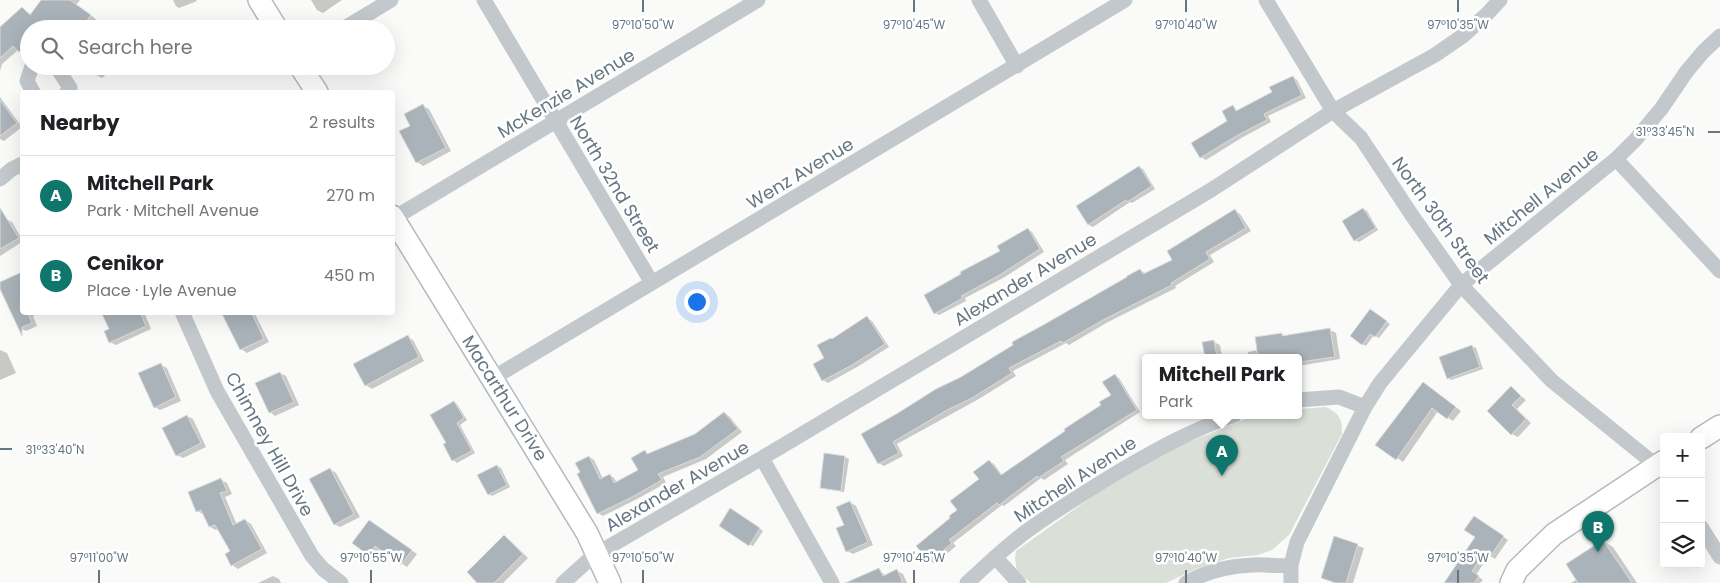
<!DOCTYPE html>
<meta charset="utf-8">
<style>
:root{--surface:#fff;--page:#f6f6f6;--text:#202124;--muted:#757577;--line:#e0e0e0;--accent:#0f766e}
body{margin:0;font-family:Poppins,sans-serif;background:var(--page);color:var(--text)}
.controls{position:absolute;right:15px;bottom:15px;display:grid;overflow:hidden;border-radius:5px;box-shadow:0 5px 20px #0002}
.controls button{width:45px;height:45px;display:grid;place-items:center;padding:0;border:0;border-bottom:1px solid var(--line);background:var(--surface);color:var(--text);font:25px sans-serif}
.you{position:absolute;left:696px;top:301px;width:18px;height:18px;margin:-12px;border:4px solid #fff;border-radius:50%;background:#1a73e8;box-shadow:0 0 0 8px #1a73e833}
.badge{display:grid;place-items:center;width:32px;height:32px;border-radius:50%;background:var(--accent);color:#fff;font-size:16px;font-weight:700}
.pin{position:absolute;translate:-50% -41px;filter:drop-shadow(0 1px 2px #0008)}
.pin::after{content:'';position:absolute;top:26px;width:18px;height:15px;background:inherit;clip-path:polygon(0 0,100% 0,50% 100%)}
.popup{position:absolute;left:1142px;top:354px;width:160px;height:65px;box-sizing:border-box;display:grid;place-content:center;border-radius:5px;background:var(--surface);filter:drop-shadow(0 1px 4px #0005);font-size:16px;white-space:nowrap;color:var(--muted)}
.popup b{font-size:19px;color:var(--text)}
.popup::after{content:'';position:absolute;left:50%;top:100%;margin-left:-10px;border:10px solid transparent;border-top-color:var(--surface)}
.list{margin:0;padding:0;list-style:none}
h2{display:flex;justify-content:space-between;align-items:center;height:65px;margin:0;padding:0 20px;font-size:21px}
h2 small{font-size:16px;font-weight:400;color:var(--muted)}
.list li{display:grid;grid-template-columns:32px 1fr auto;gap:15px;align-items:center;box-sizing:border-box;height:80px;padding:0 20px;border-top:1px solid var(--line)}
.list b{display:block;font-size:19px;white-space:nowrap}
.list p{margin:0;font-size:16px;white-space:nowrap;color:var(--muted)}
.list em{font-size:16px;font-style:normal;color:var(--muted)}
.icon{flex:none;width:28px;height:28px;fill:none;stroke:currentColor;stroke-width:2;stroke-linecap:round;stroke-linejoin:round}
.map{position:relative;flex:none;width:1720px;height:583px;overflow:hidden}
.search{position:absolute;background:var(--surface);box-shadow:0 5px 20px #0002;left:20px;top:20px;width:375px;height:55px;display:flex;align-items:center;gap:12px;box-sizing:border-box;padding:0 18px;border-radius:28px;color:var(--muted);font-size:19px}
.panel{position:absolute;background:var(--surface);box-shadow:0 5px 20px #0002;left:20px;top:90px;width:375px;height:225px;border-radius:5px}
.map>svg:first-child{display:block}
</style>
<div class="map">
<svg width="1720" height="583" viewBox="0 0 1720 583">
<rect width="100%" height="100%" fill="#fafaf8"/>
<path fill="#dadfd7" d="M1326,407c14,7 16,11 16,27l-53,101 -17,15 -14,5 -29,3 -33,11 -30,14h-135l-14,-12 -2,-12 1,-8 77,-55 63,-41 90,-36 24,-4h28v-6z"/>
<path fill="#0003" d="M43,0h37l-4,5 20,14 -5,7 2,3h-64v22l-4,3 -7,-4 -16,14 -2,7v-42l22,-21 10,7z
M173,0h23l1,1 -18,7 -3,-2z
M311,0h31l-19,13 -6,-3z
M88,66h28l-14,12 -6,-3z
M1293,77l4,3 9,18 -38,18 3,6 -28,15 -37,23 -5,-3 28,-36 4,-14 5,4 35,-18z
M0,97l22,30 -18,14 -4,-2z
M423,106l6,3 22,42 -28,15 -6,-4 -5,-35z
M1139,167l4,2 12,20 -23,14 -2,-1 -37,25 -4,-2 -12,-18z
M1363,209l4,2 11,19 -19,12 -4,-2z
M1235,211l5,3 11,17 -41,24 4,7 -39,24 1,2 -68,34 -39,23 -3,-2 -53,28 3,5 -39,24 -80,44 6,12 -19,10 -5,-3 -17,-29 99,-55 179,-109 5,3 29,-13z
M6,219l6,3 10,17v3l-22,14v-33z
M1028,229l4,3 12,20 -41,26 -38,20 1,3 -27,14 -4,-2z
M22,273v39h19l-8,4 4,10 -11,5 -6,-3 -20,-42v-2z
M103,312h41l7,17 -35,16 -6,-3 1,-12z
M223,312h31l15,30 -22,11 -6,-4z
M1373,312l17,12 -11,14 -5,-3 -8,11 -4,-2z
M867,318l5,3 17,26 -32,20 -29,16 -5,-3 9,-40z
M1330,330l6,3 4,26 -42,7v-9h-59l9,-2v-3l10,-2 24,-16 4,3z
M407,337l6,3 11,21 -52,28 -6,-4z
M1214,342l6,3 2,12h-16l-2,-14z
M1472,346l4,2 7,21 -32,11 -3,-2z
M0,350l7,3 9,20 -16,7z
M161,365l6,3 14,33 -21,9 -5,-3z
M280,373l6,3 13,29 -24,11 -5,-4z
M1115,376l4,2 21,34 -75,48 3,4 -24,16 -3,-2 -37,28 -2,-1 -49,38 3,3 -21,18 -5,-3 22,-43 29,-39 8,-18 5,3 8,11 101,-70 9,-10z
M1429,387l32,24 -8,10 -15,-10 -35,51 -26,-18z
M1511,388l15,12 -9,9 14,14 -13,14 -6,-3z
M454,402l3,2 10,16 -7,5 15,28 -18,10 -4,-3 -5,-17z
M724,413l5,3 13,16 -36,27 -43,18 3,6 -29,16 -34,17 -5,-3 -16,-40 7,-16 5,3 9,19 7,-4 4,3 3,5 23,-12 5,-19 5,3 46,-20z
M187,416l6,3 13,28 -23,11 -6,-3z
M825,454l20,3 4,2 -5,33 -19,-3 -4,-2z
M497,466l4,2 9,19 -18,9 -3,-2z
M330,469l6,4 24,44 -20,10 -6,-3z
M221,480l6,3 5,11 -7,3 12,28 8,-5 6,4 16,29 -29,16 -6,-4 -1,-13 -13,-23 -2,1 -6,-3 -7,-13 -6,-3z
M850,502l6,4 17,39 -20,9 -6,-3z
M731,510l32,21 -10,15 -32,-20z
M1479,520l29,20 -13,19 -6,-4 -13,20 7,5 -3,3h-35l32,-46z
M375,525l42,29 -10,13 -26,-18 -6,9 -6,-4z
M504,537l6,3 18,18 -25,25h-24z
M1335,538l29,10 -11,35h-19l-12,-5z
M1603,541l10,6 24,36h-66l6,-4z
M879,570l7,6 11,-5 6,3 4,9h-41z
M273,576l6,3 2,4h-23z"/>
<path fill="#aab3b9" stroke="#dcdcda" d="M41,0h29l21,15 -10,14h-52v14l-10,9 -6,-6 -13,12v-31l22,-20 8,8z
M1293,76l9,19 -38,19 3,6 -29,15 -38,23 -9,-15 36,-22 -5,-10 11,-6 3,6 36,-19 -3,-5z
M0,100l17,23 -17,13z
M423,104l23,44 -30,15 -17,-32 11,-5 -6,-12z
M1139,166l13,20 -25,16 -1,-2 -38,25 -12,-19z
M0,208l19,30 -19,11z
M1363,208l13,20 -22,13 -12,-20z
M1235,209l11,19 -40,24 4,7 -39,24 1,2 -69,35 -40,23 -2,-2 -52,27 3,5 -40,25 -25,12 -54,32 6,11 -21,11 -17,-30 37,-21 38,-24 25,-12 52,-32 -1,-3 33,-18 82,-47v-1l13,-7 3,5 29,-14 -5,-9z
M1028,228l12,21 -42,27 -37,20 2,2 -29,16 -10,-19 37,-21 -1,-2 40,-21 -3,-5z
M22,272v40h5l5,11 -10,4v9l-22,-47v-7z
M1370,309l17,12 -12,16 -5,-3 -8,11 -12,-9z
M101,312h39l6,14 -37,17 -5,-12 5,-2z
M221,312h30l13,27 -24,11z
M867,316l18,28 -33,21 -30,16 -9,-17 11,-6 -7,-13 14,-7 1,1z
M1330,328l5,29 -35,5v-5h-42l-3,-20 27,-4v3z
M408,335l11,22 -54,29 -12,-22z
M1214,340l3,17h-12l-3,-15z
M1472,345l8,22 -33,12 -8,-22z
M161,363l15,34 -22,11 -16,-35z
M280,372l14,30 -25,11 -14,-30z
M1115,374l22,36 -76,47 3,4 -26,17 -1,-2 -38,29 -2,-2 -48,37 3,3 -22,19 -14,-16 34,-28 -1,-2 8,-6 -7,-9 29,-22 -6,-7 16,-12 12,15 64,-44 -1,-2 37,-24 -2,-3 12,-7 -9,-13z
M1423,382l33,25 -9,12 -15,-11 -36,52 -21,-15z
M1511,386l10,10 -9,9 14,14 -15,16 -24,-24z
M454,401l10,17 -7,5 15,28 -20,10 -9,-17 3,-1 -16,-28z
M724,412l14,17 -38,28 -42,17 4,6 -30,17 -35,17 -20,-40 3,-2 -5,-9 14,-7 11,23 10,-5 4,9 24,-13 -7,-12 14,-8 2,4 48,-20z
M187,415l14,28 -25,13 -14,-28z
M824,453l21,3 -4,35 -21,-3z
M497,465l10,20 -19,10 -11,-20z
M330,468l24,46 -20,11 -25,-46z
M221,478l6,13 -7,2 13,32 12,-6 17,30 -31,17 -6,-12 5,-3 -15,-26 -6,2 -8,-17 -5,2 -8,-20z
M850,501l18,41 -22,10 -10,-24 8,-3 -8,-18z
M730,508l30,20 -11,18 -30,-20z
M1474,516l30,20 -14,21 -6,-4 -12,18 7,5 -5,7h-30l31,-46 -11,-7z
M369,520l43,30 -11,15 -26,-19 -6,10 -17,-13z
M504,535l19,19 -29,29h-17l-10,-11z
M1334,536l24,8 -12,39h-10l-15,-5z
M1603,540l29,43h-54l-12,-19z
M879,568l4,8 14,-7 6,14h-58z"/>
<g fill="none" stroke-linecap="round" stroke-linejoin="round">
<defs>
<path id="secondary" d="M259,0l18,29
M300,66l17,26
M392,216l195,317 23,50
M1701,438l19,-12
M1511,583l6,-13 37,-36 110,-73"/>
</defs>
<use href="#secondary" stroke="#b3babf" stroke-width="24"/>
<path stroke="#c3c8cc" stroke-width="15" d="M484,0l168,283
M979,0l38,66
M1266,0l67,111 28,27 50,76 50,71 91,96 111,90
M343,29l48,-29
M32,66l-5,15 6,11
M56,66l14,22 -3,4
M1616,159l104,112
M0,179l12,-10 10,-5
M394,218l364,-218
M182,312l35,79 95,165 11,13 18,14
M493,378l632,-378
M1298,400l41,-3 26,10
M762,458l70,125
M1701,527l19,30
M995,557l24,26
M563,583l30,-27 169,-98 449,-268 122,-79 102,-56 29,-20 23,-21 13,-14
M967,583c21,-19 41,-39 64,-55 28,-20 58,-38 87,-56 38,-22 75,-43 117,-57
M1186,583c19,-11 44,-17 67,-18 13,-1 25,2 38,0
M1291,583v-18l6,-23 68,-135 15,-24 81,-98 155,-126 20,-20 25,-30 26,-38 16,-19 17,-16"/>
<use href="#secondary" stroke="#fff" stroke-width="21"/>
</g>
<path fill="none" stroke="#657683" stroke-width="2" d="M643,0v12M914,0v12M1186,0v12M1458,0v12M1708,132h12M0,449h12M99,570v13M371,570v13M643,570v13M914,570v13M1186,570v13M1458,570v13"/>
<g text-anchor="middle" dominant-baseline="central" stroke-width="5" stroke-linejoin="round" paint-order="stroke">
<g font-size="18" fill="#657683" stroke="#fff">
<text transform="translate(566 93) rotate(-31)">McKenzie Avenue</text>
<text transform="translate(800 173) rotate(-31)">Wenz Avenue</text>
<text transform="translate(615 184) rotate(59)">North 32nd Street</text>
<text transform="translate(1541 196) rotate(-39)">Mitchell Avenue</text>
<text transform="translate(1441 220) rotate(54)">North 30th Street</text>
<text transform="translate(1025 279) rotate(-31)">Alexander Avenue</text>
<text transform="translate(505 398) rotate(58)">Macarthur Drive</text>
<text transform="translate(270 444) rotate(61)">Chimney Hill Drive</text>
<text transform="translate(1075 479) rotate(-33)">Mitchell Avenue</text>
<text transform="translate(677 486) rotate(-30)">Alexander Avenue</text>
</g>
</g>
<g font-size="12" text-anchor="middle" fill="#657683" stroke="#fff" stroke-width="5" stroke-linejoin="round" paint-order="stroke">
<text x="643" y="29">97°10'50"W</text>
<text x="914" y="29">97°10'45"W</text>
<text x="1186" y="29">97°10'40"W</text>
<text x="1458" y="29">97°10'35"W</text>
<text x="1665" y="136">31°33'45"N</text>
<text x="55" y="454">31°33'40"N</text>
<text x="99" y="562">97°11'00"W</text>
<text x="371" y="562">97°10'55"W</text>
<text x="643" y="562">97°10'50"W</text>
<text x="914" y="562">97°10'45"W</text>
<text x="1186" y="562">97°10'40"W</text>
<text x="1458" y="562">97°10'35"W</text>
</g>
</svg>
<div class="controls">
<button>+</button>
<button>−</button>
<button><svg class="icon" aria-label="layers" viewBox="0 0 24 24"><path d="M12 4l9 5-9 5-9-5zM3 14l9 5 9-5"/></svg></button>
</div>
<div class="you"></div>
<div class="pin badge" style="left:1222px;top:476px">A</div>
<div class="popup"><b>Mitchell Park</b>Park</div>
<div class="pin badge" style="left:1598px;top:552px">B</div>
<div class="search"><svg class="icon" aria-label="search" viewBox="0 0 24 24"><circle cx="10" cy="10" r="6"/><path d="M15 15l6 6"/></svg>Search here</div>
<section class="panel">
<h2>Nearby<small>2 results</small></h2>
<ul class="list">
<li><span class="badge">A</span><div><b>Mitchell Park</b><p>Park · Mitchell Avenue</p></div><em>270 m</em></li>
<li><span class="badge">B</span><div><b>Cenikor</b><p>Place · Lyle Avenue</p></div><em>450 m</em></li>
</ul>
</section>
</div>
